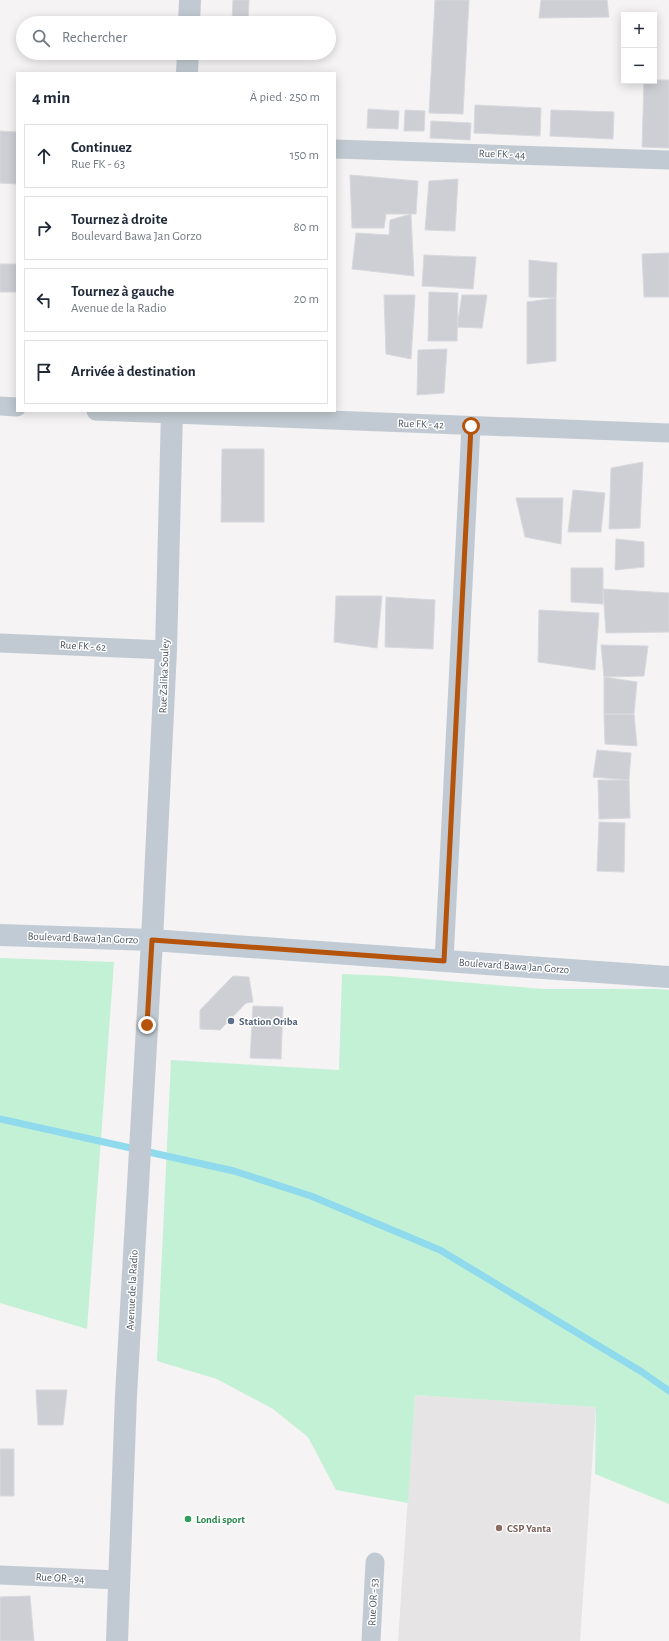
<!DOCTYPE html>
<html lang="fr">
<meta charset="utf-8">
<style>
:root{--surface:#fff;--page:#f6f6f7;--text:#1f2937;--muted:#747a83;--line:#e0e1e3}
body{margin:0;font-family:"Alegreya Sans",sans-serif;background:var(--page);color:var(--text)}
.controls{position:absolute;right:12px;top:12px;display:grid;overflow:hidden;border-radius:0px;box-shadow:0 2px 10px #0003}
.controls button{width:36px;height:36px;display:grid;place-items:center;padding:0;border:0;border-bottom:1px solid var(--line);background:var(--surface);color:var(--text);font:20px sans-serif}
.stop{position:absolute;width:12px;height:12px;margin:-9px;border:3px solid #b45309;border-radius:50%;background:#fff}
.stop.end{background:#b45309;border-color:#fff;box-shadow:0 1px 4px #0008}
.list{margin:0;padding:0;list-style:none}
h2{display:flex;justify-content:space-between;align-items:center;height:52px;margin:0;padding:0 16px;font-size:17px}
h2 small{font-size:13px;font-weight:400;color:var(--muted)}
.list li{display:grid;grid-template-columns:26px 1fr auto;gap:12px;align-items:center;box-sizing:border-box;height:64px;margin:0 8px 8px;padding:0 8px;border:1px solid var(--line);border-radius:0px}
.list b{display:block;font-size:15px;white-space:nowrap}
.list p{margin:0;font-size:13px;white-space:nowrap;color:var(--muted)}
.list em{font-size:13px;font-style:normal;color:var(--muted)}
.icon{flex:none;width:22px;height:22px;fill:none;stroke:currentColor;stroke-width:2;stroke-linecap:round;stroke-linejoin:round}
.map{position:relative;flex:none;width:669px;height:1641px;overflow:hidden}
.search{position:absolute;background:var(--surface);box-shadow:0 2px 10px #0003;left:16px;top:16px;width:320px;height:44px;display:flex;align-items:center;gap:10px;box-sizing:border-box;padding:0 14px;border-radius:22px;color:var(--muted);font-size:15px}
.panel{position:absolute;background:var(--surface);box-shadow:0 2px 10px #0003;left:16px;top:72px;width:320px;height:340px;border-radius:0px}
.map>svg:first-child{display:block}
</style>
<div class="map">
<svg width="669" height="1641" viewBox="0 0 669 1641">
<rect width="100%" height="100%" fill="#f5f3f3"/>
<path fill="#e6e4e5" d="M415,1395l181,12 -16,234h-182z"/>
<path fill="#c3f1d5" d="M0,958l114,4 -27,367 -87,-26z
M342,974l48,2 152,13h117l10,1v514l-74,-30 1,-67 -181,-12 -7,108 -72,-13 -28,-53 -35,-28 -56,-30 -60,-18 14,-301 168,10z"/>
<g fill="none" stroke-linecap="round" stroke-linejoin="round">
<path stroke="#90daee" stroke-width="7" d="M0,1119l234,52 77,25 129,54 202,122 27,19"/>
</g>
<path fill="#cdcfd5" stroke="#d7d9de" d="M233,0h16l-1,23 -16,-1z
M435,0h34l-6,114 -34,-1z
M541,0h66l2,17 -70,1z
M654,80h15v68l-27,-1 2,-66h10z
M475,105l66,3 -1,28 -66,-3z
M368,109l31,2 -1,18 -31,-1z
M405,110l20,1 -1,20h-20z
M551,110l63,2 -1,27 -63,-3z
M431,121l40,2 -1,17 -40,-2z
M0,131l17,1v52l-17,-1z
M350,175l68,6 -2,33h-30l-2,14h-32z
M458,179l-3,52 -30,-1 4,-49z
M411,214l3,62 -62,-7 4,-36 33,2 1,-15z
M669,253v44h-25l-2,-43z
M424,255l52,2 -3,32 -51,-3z
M529,260l28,3 -1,35 -27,-1z
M0,264h17v28h-17z
M429,292l29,1 -1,48h-29z
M384,295h31l-4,64 -25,-5z
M462,295h25l-5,33 -25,-1z
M556,298v63l-29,3v-62z
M447,349l-3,44 -27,2 1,-45z
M222,449h42v73h-43z
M643,462l-3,66 -31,1 2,-61z
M573,490l32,3 -4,39h-33z
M516,498h47l-2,46 -36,-7z
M616,539l28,3v25l-29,3z
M571,568h32v36l-32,-2z
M603,589l66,4v39l-63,1z
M336,596h46l-5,52 -43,-6z
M386,597l49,3 -2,49 -48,-2z
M539,610l60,3 -4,57 -57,-8z
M601,645l47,1 -4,30 -40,1z
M604,677l33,5 -3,32h-30z
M604,714h30l3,32 -32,-2z
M597,750l34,3 -2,27 -36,-3z
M598,780h31l1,38 -31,1z
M599,822l26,1 -1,49 -27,-1z
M233,976l16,1 4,25 -7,1 -26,27 -20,-1v-19z
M253,1006l30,1 -2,52 -31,-1z
M36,1390h31l-4,35h-25z
M0,1449h14v47h-14z
M30,1596l4,45h-34v-44z"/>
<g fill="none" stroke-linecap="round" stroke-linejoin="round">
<path stroke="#c1cad2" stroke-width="19" d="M335,149l334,11
M0,406l17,1
M96,411l573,22
M0,643l166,7
M444,961l27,-535
M0,1575l119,5
M371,1641l4,-79"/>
<path stroke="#c1cad2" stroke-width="22" d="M189,23l1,-23
M187,73l1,-20
M117,1641l9,-246 26,-455 14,-290 6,-239"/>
<path stroke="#c1cbd6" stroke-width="22" d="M0,935l152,5 517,37"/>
</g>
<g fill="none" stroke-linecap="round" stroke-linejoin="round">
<path stroke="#b45309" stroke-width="5" d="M147,1025l5,-85 292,21 27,-535"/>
</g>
<circle fill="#5c6f8a" stroke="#fff" stroke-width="1.5" cx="231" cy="1021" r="4"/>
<circle fill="#2e9e5b" stroke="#fff" stroke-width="1.5" cx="188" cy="1519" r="4"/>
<circle fill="#8d6e63" stroke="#fff" stroke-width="1.5" cx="499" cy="1528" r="4"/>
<g text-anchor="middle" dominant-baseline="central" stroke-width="3" stroke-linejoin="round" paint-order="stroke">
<g font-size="11" fill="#4a5661" stroke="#fff">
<text transform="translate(502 154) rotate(2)">Rue FK - 44</text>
<text transform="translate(421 424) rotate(2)">Rue FK - 42</text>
<text transform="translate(83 646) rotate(3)">Rue FK - 62</text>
<text transform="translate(164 676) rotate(-88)">Rue Zalika Souley</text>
<text transform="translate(83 938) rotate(2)">Boulevard Bawa Jan Gorzo</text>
<text transform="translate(514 966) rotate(4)">Boulevard Bawa Jan Gorzo</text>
<text transform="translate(132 1290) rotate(-87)">Avenue de la Radio</text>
<text transform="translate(60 1578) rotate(3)">Rue OR - 94</text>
<text transform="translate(373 1602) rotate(-87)">Rue OR - 53</text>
</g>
<g font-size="11" font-weight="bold" fill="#4e5e75" stroke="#fff" text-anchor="start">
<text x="239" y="1021">Station Oriba</text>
</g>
<g font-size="11" font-weight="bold" fill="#27864d" stroke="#fff" text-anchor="start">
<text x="196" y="1519">Londi sport</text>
</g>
<g font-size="11" font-weight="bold" fill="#785e54" stroke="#fff" text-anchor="start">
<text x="507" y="1528">CSP Yanta</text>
</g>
</g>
</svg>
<div class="controls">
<button>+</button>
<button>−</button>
</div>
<div class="stop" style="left:471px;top:426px"></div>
<div class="stop end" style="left:147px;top:1025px"></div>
<div class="search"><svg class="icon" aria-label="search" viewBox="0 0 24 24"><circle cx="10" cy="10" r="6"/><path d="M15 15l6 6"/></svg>Rechercher</div>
<section class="panel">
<h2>4 min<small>À pied · 250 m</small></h2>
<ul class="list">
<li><svg class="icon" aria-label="ahead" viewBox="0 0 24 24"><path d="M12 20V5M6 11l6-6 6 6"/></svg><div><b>Continuez</b><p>Rue FK - 63</p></div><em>150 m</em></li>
<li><svg class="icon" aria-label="right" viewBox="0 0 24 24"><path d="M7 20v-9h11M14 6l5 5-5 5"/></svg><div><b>Tournez à droite</b><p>Boulevard Bawa Jan Gorzo</p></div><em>80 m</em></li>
<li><svg class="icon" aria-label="left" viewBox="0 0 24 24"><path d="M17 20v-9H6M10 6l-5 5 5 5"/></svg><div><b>Tournez à gauche</b><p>Avenue de la Radio</p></div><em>20 m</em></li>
<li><svg class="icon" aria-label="arrive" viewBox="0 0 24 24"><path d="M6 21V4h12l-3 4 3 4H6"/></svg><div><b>Arrivée à destination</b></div></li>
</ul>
</section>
</div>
